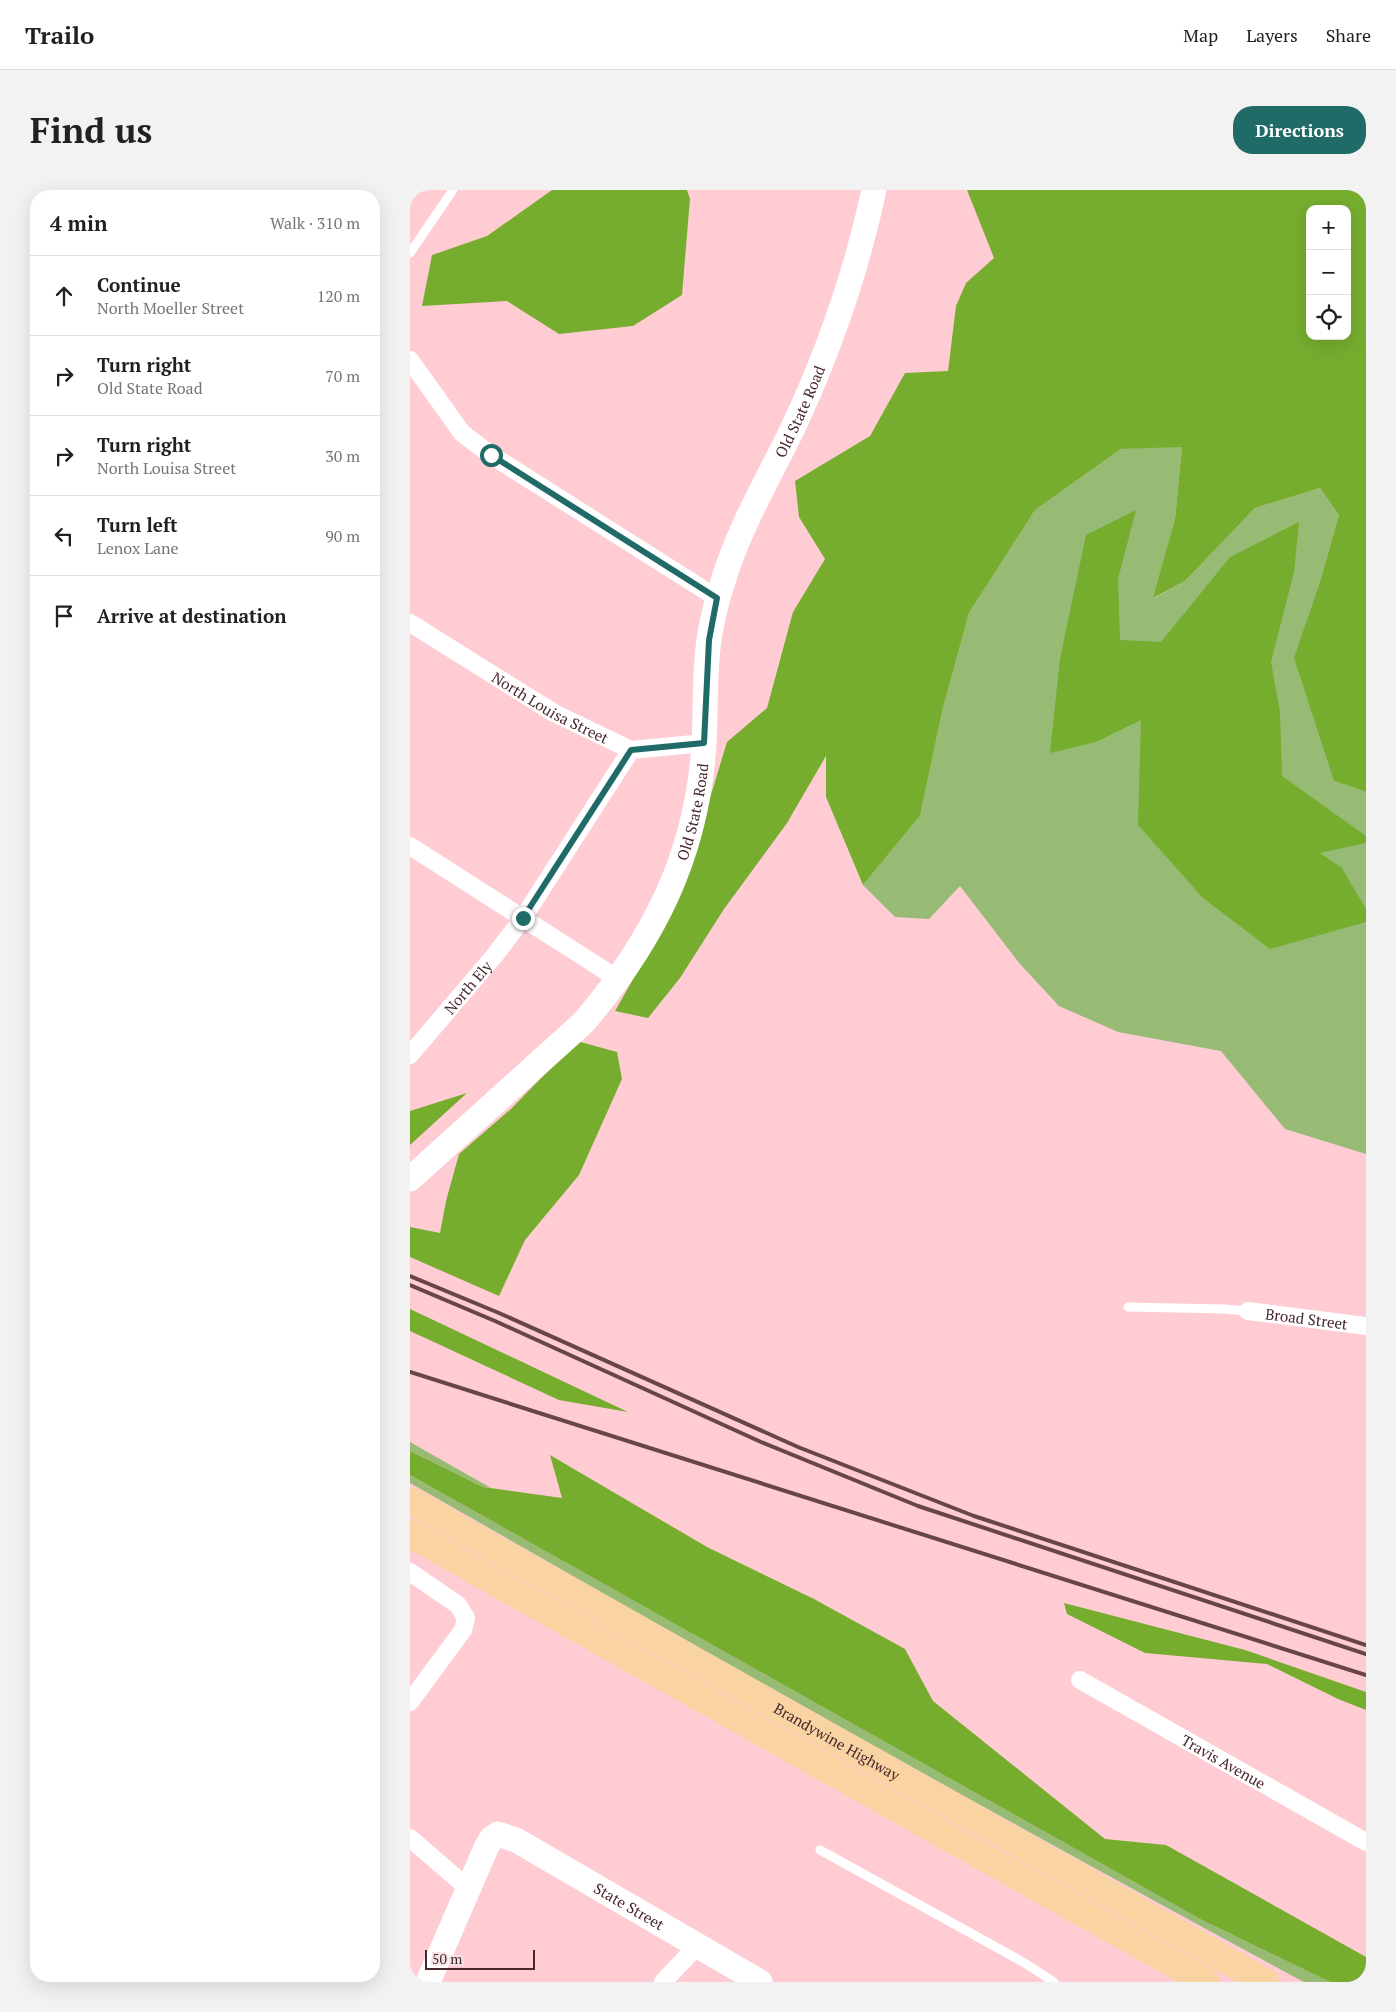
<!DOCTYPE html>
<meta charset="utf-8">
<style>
:root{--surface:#fff;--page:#f2f2f2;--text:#202124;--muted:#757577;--line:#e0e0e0;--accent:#206b68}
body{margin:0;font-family:"PT Serif",serif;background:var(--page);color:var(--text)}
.controls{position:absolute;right:15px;top:15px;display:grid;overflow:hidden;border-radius:10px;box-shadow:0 5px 20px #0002}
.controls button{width:45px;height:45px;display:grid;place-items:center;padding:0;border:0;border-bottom:1px solid var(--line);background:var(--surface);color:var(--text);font:25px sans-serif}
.scale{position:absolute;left:15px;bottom:12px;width:110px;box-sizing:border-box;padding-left:5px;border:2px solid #48282d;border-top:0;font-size:14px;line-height:18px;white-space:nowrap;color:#48282d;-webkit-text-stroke:4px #f4e3e5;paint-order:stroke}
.stop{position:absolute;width:15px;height:15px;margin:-11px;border:4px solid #206b68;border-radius:50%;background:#fff}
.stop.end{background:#206b68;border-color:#fff;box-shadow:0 1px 5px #0008}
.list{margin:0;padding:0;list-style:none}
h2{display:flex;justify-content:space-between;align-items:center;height:65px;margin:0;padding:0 20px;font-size:21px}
h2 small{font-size:16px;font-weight:400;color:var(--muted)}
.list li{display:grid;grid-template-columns:32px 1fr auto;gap:15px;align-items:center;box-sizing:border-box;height:80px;padding:0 20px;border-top:1px solid var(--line)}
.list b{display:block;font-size:19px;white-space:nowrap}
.list p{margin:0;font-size:16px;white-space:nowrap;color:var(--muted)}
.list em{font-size:16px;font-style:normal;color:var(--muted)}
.icon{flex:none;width:28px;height:28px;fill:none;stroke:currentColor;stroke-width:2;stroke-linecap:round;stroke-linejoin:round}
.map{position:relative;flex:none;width:956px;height:1792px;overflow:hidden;border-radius:20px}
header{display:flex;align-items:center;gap:30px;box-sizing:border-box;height:70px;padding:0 25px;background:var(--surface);border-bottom:1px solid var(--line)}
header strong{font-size:24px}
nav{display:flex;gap:28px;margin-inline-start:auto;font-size:18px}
.intro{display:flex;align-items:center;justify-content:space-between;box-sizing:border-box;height:120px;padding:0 30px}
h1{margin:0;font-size:35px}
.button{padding:12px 22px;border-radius:20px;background:var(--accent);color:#fff;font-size:18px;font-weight:700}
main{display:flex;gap:30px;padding:0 30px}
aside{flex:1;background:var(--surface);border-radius:20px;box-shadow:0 5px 20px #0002}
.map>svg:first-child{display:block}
</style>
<header>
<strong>Trailo</strong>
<nav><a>Map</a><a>Layers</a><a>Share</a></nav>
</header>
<div class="intro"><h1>Find us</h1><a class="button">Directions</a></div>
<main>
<aside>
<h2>4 min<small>Walk · 310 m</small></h2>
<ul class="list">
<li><svg class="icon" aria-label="ahead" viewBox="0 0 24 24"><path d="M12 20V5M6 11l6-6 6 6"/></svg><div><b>Continue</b><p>North Moeller Street</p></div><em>120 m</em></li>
<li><svg class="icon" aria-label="right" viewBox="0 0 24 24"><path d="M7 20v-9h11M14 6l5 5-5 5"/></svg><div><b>Turn right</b><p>Old State Road</p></div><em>70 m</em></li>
<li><svg class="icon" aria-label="right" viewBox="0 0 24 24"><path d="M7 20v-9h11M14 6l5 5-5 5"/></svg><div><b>Turn right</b><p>North Louisa Street</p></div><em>30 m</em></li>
<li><svg class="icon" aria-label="left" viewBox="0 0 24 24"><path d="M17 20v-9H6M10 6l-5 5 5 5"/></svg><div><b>Turn left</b><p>Lenox Lane</p></div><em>90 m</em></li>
<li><svg class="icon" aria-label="arrive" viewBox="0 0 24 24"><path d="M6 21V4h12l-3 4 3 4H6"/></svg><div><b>Arrive at destination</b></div></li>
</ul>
</aside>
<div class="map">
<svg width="956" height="1792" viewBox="0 0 956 1792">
<rect width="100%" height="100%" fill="#feccd2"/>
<path fill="#97bb74" d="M772,256l-7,73 -21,79 31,-17 70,-73 65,-20 19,27 -20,70 15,196 32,11v362l-81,-25 -64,-78 -103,-19 -59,-26 -39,-42 -60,-78 -31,33 -34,-2 -32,-32 57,-69 23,-108 26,-95 66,-103 86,-61z
M0,1252l81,46 -8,-1 -73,-36z
M0,1285l790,444 130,63h-26c-301,-162 -598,-330 -894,-499z"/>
<path fill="#76ad2f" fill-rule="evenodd" d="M142,0h135l3,9 -8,96 -49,31 -74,8 -52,-33 -85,5 10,-51 55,-19z
M557,0h399v602l-32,-11 -40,-123 25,-73 20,-70 -19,-27 -65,20 -70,73 -32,17 22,-79 7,-72 -61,2 -86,61 -66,103 -26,95 -23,108 -57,69 -37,-88v-41l-39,67 -63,86 -44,69 -32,40 -33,-7 44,-77 34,-80 34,-112 40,-34 26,-96 32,-53 -26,-42 -4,-36 75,-45 35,-63 43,-2 8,-65 10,-23 28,-25zM900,19h37v127h-37z
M726,320l-18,69 2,61 41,2 69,-85 69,-35 -5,50 -23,90 9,50 2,64 84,60v7l-46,10 22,15 24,41v13l-96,27 -67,-51 -65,-73 3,-105 -45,22 -46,11 10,-94 26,-124z
M167,851l40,11 5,27 -43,96 -54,65 -26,56 -89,-39v-30l30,6 6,-32 13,-47 53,-46z
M57,903l-57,52v-34z
M0,1119l218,103 -69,-12 -149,-69z
M0,1261l73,36 79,11 -12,-43 157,92 107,52 91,50 28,52 172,138 61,6 200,112v25h-36l-130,-63 -790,-444z
M654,1413l181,47 121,42v18l-28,-11 -71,-35 -122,-11 -78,-39z"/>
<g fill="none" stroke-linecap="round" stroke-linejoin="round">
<path stroke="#fff" stroke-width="9" d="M0,63l43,-63
M718,1117l96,2 24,2
M410,1660l203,112 31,20"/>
<g stroke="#fff" stroke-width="18">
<path d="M0,170l52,73 29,22 226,143"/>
<path id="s1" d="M0,433l144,90 77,37 73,-7"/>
<path d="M0,656l208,133"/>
<path id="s2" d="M0,865l85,-100 28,-37 108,-168"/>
<path id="s3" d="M838,1121l118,15"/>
<path d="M0,1382l48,33 8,13 -3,12 -53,72"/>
<path id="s4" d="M670,1490l286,162"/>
<path d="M0,1648l59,51"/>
<path d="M253,1792l34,-36"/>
</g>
<g stroke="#fff" stroke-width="25">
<path id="s5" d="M0,989l173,-156c71,-83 114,-168 121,-279 2,-35 0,-69 5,-104 3,-22 9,-44 16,-65 16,-50 43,-96 66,-143 37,-78 65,-158 83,-242"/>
<path id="s6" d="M18,1792l58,-134 5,-9 7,-5 18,6 244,142"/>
</g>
<g stroke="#fad3a3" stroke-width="28">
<path id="s7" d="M0,1311l855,481"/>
<path d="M0,1344l796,448"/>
</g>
<path stroke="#68454a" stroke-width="4" d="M0,1086l89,37 299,134 176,69 392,129
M0,1095l85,36 266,121 157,64 448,148
M0,1182l956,303"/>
</g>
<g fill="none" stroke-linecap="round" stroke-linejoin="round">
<path stroke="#206b68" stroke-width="6" d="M81,265l226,143 -8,42 -5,103 -73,7 -108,168"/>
</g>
<g text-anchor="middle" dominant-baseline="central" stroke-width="4" stroke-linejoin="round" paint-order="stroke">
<g font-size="15" fill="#48282d" stroke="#f4e3e5">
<text stroke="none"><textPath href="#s5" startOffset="894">Old State Road</textPath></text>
<text stroke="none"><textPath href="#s1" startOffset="164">North Louisa Street</textPath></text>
<text stroke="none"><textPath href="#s5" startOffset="474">Old State Road</textPath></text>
<text stroke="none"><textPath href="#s2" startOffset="89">North Ely</textPath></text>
<text stroke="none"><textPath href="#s3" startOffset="59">Broad Street</textPath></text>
<text stroke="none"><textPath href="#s7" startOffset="490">Brandywine Highway</textPath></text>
<text stroke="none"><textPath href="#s4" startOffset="165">Travis Avenue</textPath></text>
<text stroke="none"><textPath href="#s6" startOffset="315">State Street</textPath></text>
</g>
</g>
</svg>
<div class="controls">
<button>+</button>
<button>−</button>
<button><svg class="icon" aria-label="locate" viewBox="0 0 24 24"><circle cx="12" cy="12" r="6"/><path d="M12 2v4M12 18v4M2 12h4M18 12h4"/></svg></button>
</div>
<div class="scale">50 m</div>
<div class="stop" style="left:81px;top:265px"></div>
<div class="stop end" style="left:113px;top:728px"></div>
</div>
</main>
